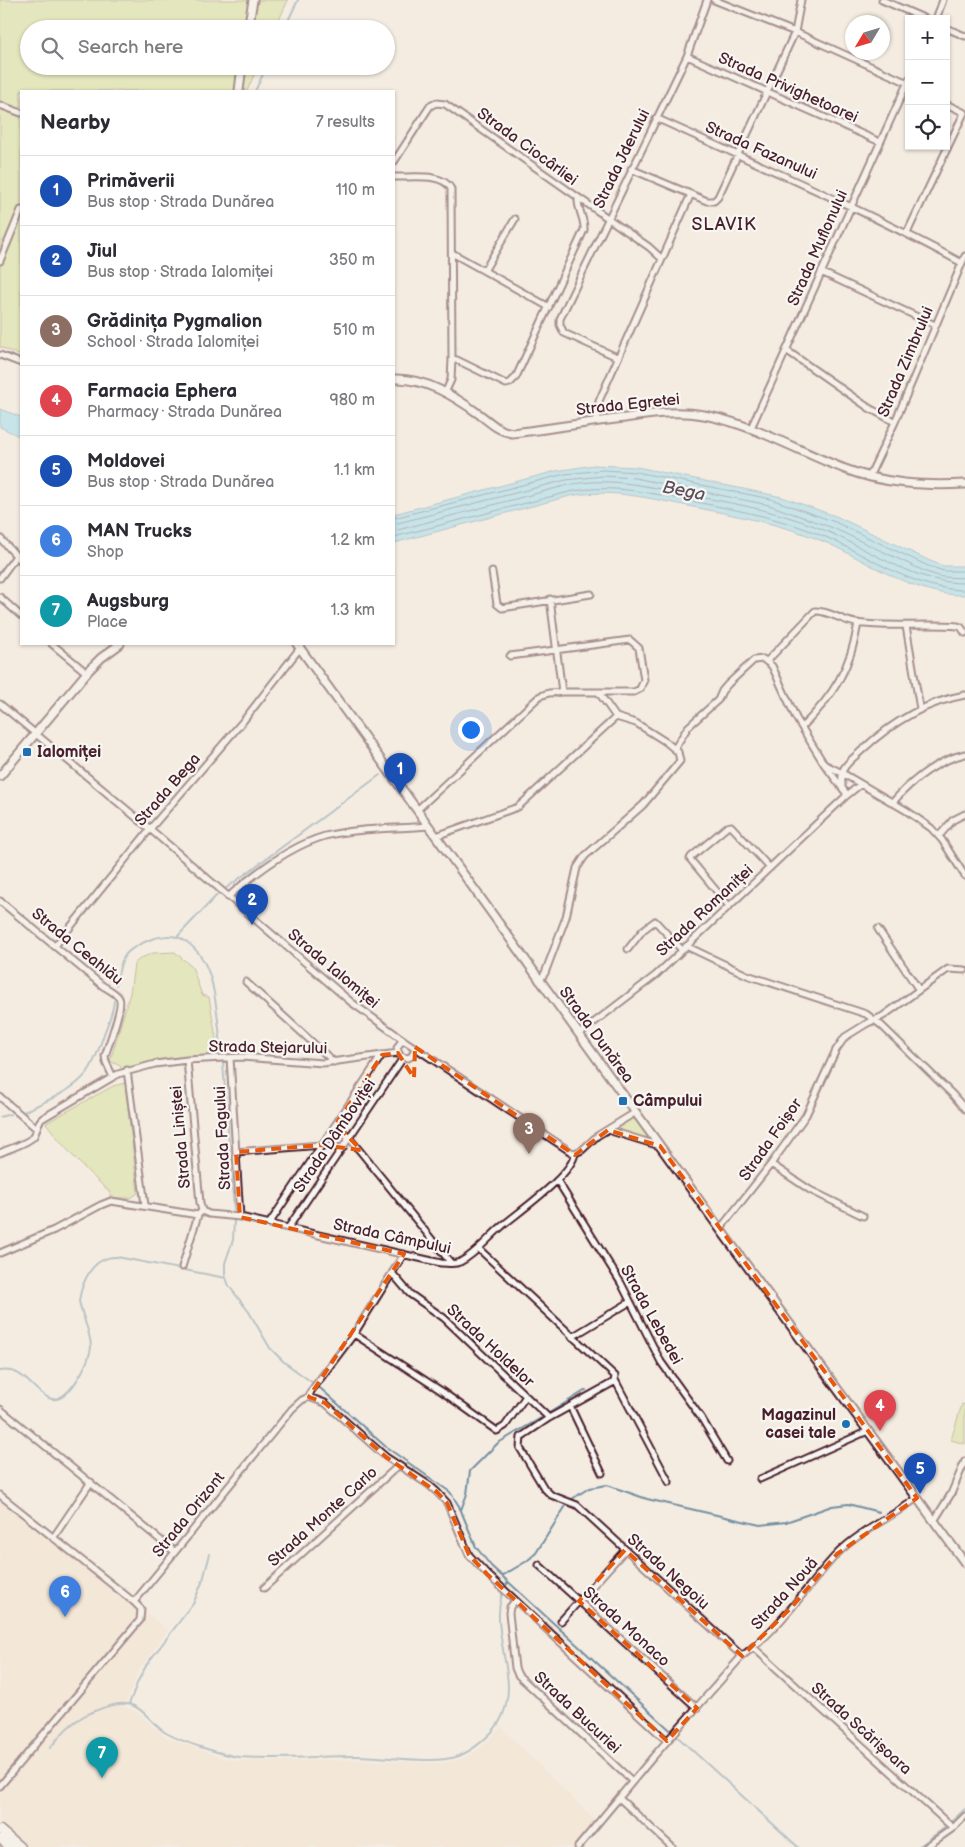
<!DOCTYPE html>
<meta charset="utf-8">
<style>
:root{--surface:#fff;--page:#f2f2f3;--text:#2b2b33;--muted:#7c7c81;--line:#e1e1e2;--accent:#1f6fb2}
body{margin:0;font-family:"Balsamiq Sans",sans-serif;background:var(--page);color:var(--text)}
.controls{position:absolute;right:15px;top:15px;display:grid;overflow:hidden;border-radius:0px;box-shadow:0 1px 4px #0004}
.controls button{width:45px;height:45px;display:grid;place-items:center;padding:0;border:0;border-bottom:1px solid var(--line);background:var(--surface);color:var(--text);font:25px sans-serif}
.compass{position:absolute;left:845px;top:15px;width:45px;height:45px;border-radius:50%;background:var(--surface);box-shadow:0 1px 4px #0004;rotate:232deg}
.you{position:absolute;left:470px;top:729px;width:18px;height:18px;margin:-12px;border:4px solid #fff;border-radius:50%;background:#1a73e8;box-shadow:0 0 0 8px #1a73e833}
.badge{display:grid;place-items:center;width:32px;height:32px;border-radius:50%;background:var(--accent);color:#fff;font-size:16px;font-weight:700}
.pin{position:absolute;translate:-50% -41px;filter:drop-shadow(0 1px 2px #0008)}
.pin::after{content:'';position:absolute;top:26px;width:18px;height:15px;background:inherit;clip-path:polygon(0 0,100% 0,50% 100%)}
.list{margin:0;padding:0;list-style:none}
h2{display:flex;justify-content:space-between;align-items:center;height:65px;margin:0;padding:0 20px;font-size:21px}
h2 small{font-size:16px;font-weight:400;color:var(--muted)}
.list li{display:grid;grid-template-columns:32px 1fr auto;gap:15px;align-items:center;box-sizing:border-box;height:70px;padding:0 20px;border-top:1px solid var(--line)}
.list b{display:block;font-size:19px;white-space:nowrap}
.list p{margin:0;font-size:16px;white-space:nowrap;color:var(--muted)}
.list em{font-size:16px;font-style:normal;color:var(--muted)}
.icon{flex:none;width:28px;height:28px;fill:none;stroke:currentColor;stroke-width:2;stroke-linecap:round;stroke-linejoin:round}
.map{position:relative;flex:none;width:965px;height:1847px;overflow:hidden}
.search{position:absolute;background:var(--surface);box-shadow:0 1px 4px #0004;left:20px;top:20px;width:375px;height:55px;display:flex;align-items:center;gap:12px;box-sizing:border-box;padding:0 18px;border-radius:28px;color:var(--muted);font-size:19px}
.panel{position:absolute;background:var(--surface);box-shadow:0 1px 4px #0004;left:20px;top:90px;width:375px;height:555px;border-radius:0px}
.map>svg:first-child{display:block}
</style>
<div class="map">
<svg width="965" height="1847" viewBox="0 0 965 1847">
<rect width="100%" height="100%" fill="#f4ece1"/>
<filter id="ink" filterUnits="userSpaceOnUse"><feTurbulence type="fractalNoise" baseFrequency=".02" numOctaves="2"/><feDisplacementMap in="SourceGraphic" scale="10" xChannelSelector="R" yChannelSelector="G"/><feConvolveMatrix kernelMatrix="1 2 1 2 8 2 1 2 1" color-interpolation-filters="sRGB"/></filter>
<g filter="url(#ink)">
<path fill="#f2dfcd" d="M0,1494l168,136 -29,40 -15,37 13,5 28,25 55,20 18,4 118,-1 86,3 13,-2 18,-8 13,-10 15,-16 97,96 -20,24h-578z"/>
<path fill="#d0de91" stroke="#8d7e5e" d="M0,0h288l-13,29h-246v37h229l-11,25h-226v265l-21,-9z
M175,952l17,15 10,28 7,2 10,58 -75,9 -22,6 -2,-4 -10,-5 20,-68 4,-29 7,-6 12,-5z
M125,1083l13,110 -7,5h-21v-6c-24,-21 -45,-43 -64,-69l67,-37z
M628,1119l9,1 10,14v4h-5l-24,-7 1,-6z
M962,1404l3,1v39l-14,-4z"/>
<path fill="#91daf2" stroke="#758fa2" d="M0,409l21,8v20l-21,-10z
M594,465l43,2 145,30 56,20 92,44 14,5h21v29c-47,2 -98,-34 -140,-53 -43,-18 -87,-26 -132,-35 -41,-8 -81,-19 -123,-11l-176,47v-29l162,-43z"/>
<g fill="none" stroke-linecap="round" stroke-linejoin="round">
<path stroke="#666a7b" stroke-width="1" d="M394,518l171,-44 38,-4 33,2 135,27 64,23 93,44 16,5h21
M394,524l172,-44 37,-4 32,2 134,27 64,23 93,44 16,5 23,1
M394,531l174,-46c44,-9 87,3 131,12 45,8 90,17 132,36 41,19 88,51 134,50
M394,537l175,-45c43,-9 85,2 127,10 45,9 90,17 132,36 44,20 87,52 137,52"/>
<path stroke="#758fa2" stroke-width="2" d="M284,29l14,-29
M255,91l12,-25
M177,937l41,-43 11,-8 151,-111
M116,985c6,-28 5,-33 33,-45 10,-4 24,-6 33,-1 37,20 33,75 40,111l12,160
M25,1111c21,-10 51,-21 64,-41 7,-11 11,-24 15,-36 4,-11 9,-21 10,-33
M0,1117l10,-3
M234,1221l-1,19 -8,23v12l4,11 20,26 21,36 14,14 29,21
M0,1371c24,-4 30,18 49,27 18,9 42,-38 42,-52 -1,-15 -9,-30 -12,-45 3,-20 14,-45 38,-44l109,21
M320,1388l66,59 64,45 9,14 17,41 15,19 307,281
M549,1413l37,-23
M572,1499l17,-11 18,-3 40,14 113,26 26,-3 46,-16 16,-2 31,8
M461,1510l6,-16 3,-23 28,-28 43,-25
M502,1576l25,-15 9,-8 31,-49
M129,1704l9,-23 9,-17 46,-60 10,-24 7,-26
M50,1748c7,-8 13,-17 21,-23 12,-11 48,-27 63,-19 13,6 20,20 32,27 16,9 54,21 73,24 39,3 79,-1 118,-1 27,0 77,9 102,0 12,-5 22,-13 31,-22 13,-13 18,-30 18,-48 -1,-35 -20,-73 0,-104
M952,1821l13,-12
M918,1847l29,-21"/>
<defs>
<path id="street" d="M714,0l81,32 113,51
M882,0l44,19
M936,19l7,-19
M946,28l19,8
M687,56l193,86
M946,104l19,9
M0,105l21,8
M656,118c103,47 207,91 306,145
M394,162l36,-56 6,-3 9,1 204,143 12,11
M631,169l76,32h7l4,-4 77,-165 6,-32
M394,177c16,1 49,-5 57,12l1,170 -1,21 -6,13
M907,233l57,-120
M452,253l97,54
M0,261l21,-51
M484,271l31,-52
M821,272l114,53
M786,350l83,58 26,14
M0,355l21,8
M617,357l-53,-24 -4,-8v-6l127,-263 20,-56
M452,359l5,1 49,24 4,-1 6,-6 68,-147c1,-11 -7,-21 -6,-32
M597,421l2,-20 92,-207
M751,428l158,-349
M869,477l26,-55 70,-166
M0,538l21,23
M492,572l5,32 5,4 89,-14
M0,578l16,-22
M0,597l21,19
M550,599l12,93
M906,626l14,83
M52,644l35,29
M767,661l48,-50c13,-1 27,10 41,12 34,5 68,0 102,3l3,1 4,6
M0,704l150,125 201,173 54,39 166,111 4,1
M802,727c31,-31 49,-59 56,-104
M826,765l16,8 65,38 24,17 11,12 23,36
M842,786c0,-5 -1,-11 1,-16 4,-8 12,-13 18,-19 30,-28 64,-49 104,-56
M846,796l15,-12
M892,803c20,-23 43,-42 73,-49
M417,810l123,-114 9,-3 13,-1h72l6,-3 4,-9 -5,-32 -9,-8 -120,16
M436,836l82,-29 98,-90
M939,836l14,-16 12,-6
M228,897c27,-24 62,-51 97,-61 31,-8 71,-7 103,-10
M0,901l103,85c5,3 13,7 16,12 5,6 -11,48 -14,58l1,6 7,15
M729,906l-39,-47 1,-2 36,-30 4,-1 39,42
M878,929l41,61
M55,946l95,-117 94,-109 56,-72
M686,946l61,29 119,39 15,11 71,69 13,15
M628,949l15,-19 12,-9 27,29
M539,981l6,-8 21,-56 11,-49 8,-12 58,-51 37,-44 -2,-9 -12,-10 -30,-19 -20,-6 -17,-24
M246,982l88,80
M579,1034l77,-59 190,-179v-3l-22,-29 -28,-46 -24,-52 -9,-7 -9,1 -26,24 -6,7 -4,9 -30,27 -13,21
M405,1041l-5,2 -3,5 3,8 8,2 4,-2 3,-9
M230,1058l10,159
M187,1060l13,143 2,8
M127,1070l18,135
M0,1097l36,31
M336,1124l15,16 100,123
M608,1130l52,16
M236,1152l85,-7 22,3
M0,1153c8,-4 29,-10 34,-17 4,-7 2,-13 9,-18l75,-44 37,-10 32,-4 54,-3 82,6 75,-10
M575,1153l7,-3 15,-14 39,-24
M771,1164l39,26 53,26
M557,1180l64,103 40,79 41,57 25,42
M202,1211l7,3 31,3 201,46c7,0 13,2 19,-1 16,-8 27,-23 41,-35 17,-15 71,-51 74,-74
M269,1224l113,-169
M288,1228l115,-170
M720,1229l51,-65 35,-49 30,-65 9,-13 21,-13 17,-8 65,-47 17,1
M479,1249l136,127 -1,6 -65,36 -28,19 -1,11 24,40 7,7 26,10 165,151
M0,1253l54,-23 47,-25 10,-4 87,14 4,-4
M182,1267l16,-52
M392,1273l18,21 34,24 105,100
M354,1334l86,56 57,41 8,-5 21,-30
M572,1337l58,-35
M615,1380l54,102
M309,1397l16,6 61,54 43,28 8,7 10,11 22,52 18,19 180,167
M570,1406l32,67
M0,1409l175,143
M760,1479l108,-48
M0,1495l134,107
M934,1521l17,-27 14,-33
M53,1538l38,-56
M539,1565l158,143
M264,1588l134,-122
M515,1601l-5,6 -1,6 6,55 3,7 114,106
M561,1621l64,-71
M754,1648l199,180
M0,1786l140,-166 1,-11 -7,-7 158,-193 10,-9 7,-3 2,-6 43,-57 50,-80
M619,1798l53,49
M578,1847l75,-90 89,-101c38,-27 63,-68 94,-101 22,-23 56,-38 81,-57
M926,1847l27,-19 12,-12"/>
<path id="secondary" d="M248,29l5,-29
M239,91l3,-25
M394,379c31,-1 60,17 85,35 11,8 19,17 33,19 38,-4 75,-11 113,-15 27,-4 52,-8 79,-3 52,10 93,36 141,54 39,15 79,17 120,15
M297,644l423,585 245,334
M0,776l89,-106 12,-12 19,-14"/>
<path id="primary" d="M0,1830l20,17
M0,1839l10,8"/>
</defs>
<use href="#street" stroke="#4a1f2b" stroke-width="9"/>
<use href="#secondary" stroke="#4a1f2b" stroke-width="11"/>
<use href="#primary" stroke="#4a1f2b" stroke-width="11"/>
<use href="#street" stroke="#f6f6f2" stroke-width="5"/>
<use href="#secondary" stroke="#f6f6f2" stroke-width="7"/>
<use href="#primary" stroke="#f6f6f2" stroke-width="8"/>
</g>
</g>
<path d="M0 0H965V1847H0ZM415,1047l160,108 33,-25 52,16 257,352 -80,56 -47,55 -48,47 -117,-106 -46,51 118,107 -30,33 -180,-167 -18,-19 -22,-52 -10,-11 -51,-35 -61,-54 -16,-6 95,-143 -164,-37 -4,-65 85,-7 40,5 -25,-26 46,-69 16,-2 16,25z" fill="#f4ece1" fill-opacity=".55" fill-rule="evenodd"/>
<path fill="none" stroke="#e8590c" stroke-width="4" stroke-dasharray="10 6" stroke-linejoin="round" d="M415,1047l160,108 33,-25 52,16 257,352 -80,56 -47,55 -48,47 -117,-106 -46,51 118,107 -30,33 -180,-167 -18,-19 -22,-52 -10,-11 -51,-35 -61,-54 -16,-6 95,-143 -164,-37 -4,-65 85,-7 40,5 -25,-26 46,-69 16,-2 16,25z"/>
<g fill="#1f6fb2" stroke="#f6f6f2" stroke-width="2">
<rect x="22" y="747" width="10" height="10" rx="2.5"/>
<rect x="618" y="1096" width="10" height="10" rx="2.5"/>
<circle cx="846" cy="1424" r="5"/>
</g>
<g text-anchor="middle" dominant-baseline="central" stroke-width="4.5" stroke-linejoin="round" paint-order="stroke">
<g font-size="16" fill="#4a1f2b" stroke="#f6f6f2">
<text transform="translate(788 88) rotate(24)">Strada Privighetoarei</text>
<text transform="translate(527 147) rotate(36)">Strada Ciocârliei</text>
<text transform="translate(761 151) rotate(24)">Strada Fazanului</text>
<text transform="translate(622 159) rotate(-64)">Strada Jderului</text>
<text transform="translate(818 248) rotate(-66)">Strada Muflonului</text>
<text transform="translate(906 362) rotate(-67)">Strada Zimbrului</text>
<text transform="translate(628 405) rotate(-6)">Strada Egretei</text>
<text transform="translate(168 790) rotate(-49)">Strada Bega</text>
<text transform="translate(705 911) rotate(-43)">Strada Romaniței</text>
<text transform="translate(77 947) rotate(39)">Strada Ceahlău</text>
<text transform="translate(333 969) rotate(40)">Strada Ialomiței</text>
<text transform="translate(596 1035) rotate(54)">Strada Dunărea</text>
<text transform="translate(268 1048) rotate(1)">Strada Stejarului</text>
<text transform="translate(335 1136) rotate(-56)">Strada Dâmboviței</text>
<text transform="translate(181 1137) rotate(-95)">Strada Liniștei</text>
<text transform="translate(223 1138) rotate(-93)">Strada Fagului</text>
<text transform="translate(771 1140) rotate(-55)">Strada Foișor</text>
<text transform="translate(392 1237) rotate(12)">Strada Câmpului</text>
<text transform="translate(651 1315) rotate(61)">Strada Lebedei</text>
<text transform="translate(490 1346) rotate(43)">Strada Holdelor</text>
<text transform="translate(189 1515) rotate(-51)">Strada Orizont</text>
<text transform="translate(323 1517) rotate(-42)">Strada Monte Carlo</text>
<text transform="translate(668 1572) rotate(42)">Strada Negoiu</text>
<text transform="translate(785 1594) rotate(-48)">Strada Nouă</text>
<text transform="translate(626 1627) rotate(42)">Strada Monaco</text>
<text transform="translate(577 1713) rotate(43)">Strada Bucuriei</text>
<text transform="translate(861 1729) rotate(42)">Strada Scărișoara</text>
</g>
<g font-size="16" font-weight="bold" fill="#4a1f2b" stroke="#f6f6f2" text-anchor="start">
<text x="37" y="752">Ialomiței</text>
<text x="633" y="1101">Câmpului</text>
<text x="836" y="1415" text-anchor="end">Magazinul<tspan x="836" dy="18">casei tale</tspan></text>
</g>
<g font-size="18" letter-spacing="1" fill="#4a1f2b" stroke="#f6f6f2">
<text x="724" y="224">SLAVIK</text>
</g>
<g font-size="18" font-style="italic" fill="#5c4e5d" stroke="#f6f6f2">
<text transform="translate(684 491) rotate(11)">Bega</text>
</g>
</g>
</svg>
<div class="controls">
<button>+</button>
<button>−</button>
<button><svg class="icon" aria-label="locate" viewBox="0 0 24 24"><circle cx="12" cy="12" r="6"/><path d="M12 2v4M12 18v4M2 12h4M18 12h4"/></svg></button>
</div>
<svg class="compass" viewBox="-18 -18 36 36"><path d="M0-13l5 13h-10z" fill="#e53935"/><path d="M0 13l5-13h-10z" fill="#7c7c81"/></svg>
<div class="you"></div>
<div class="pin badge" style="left:400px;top:794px;background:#1a4fb4">1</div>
<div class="pin badge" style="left:252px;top:925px;background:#1a4fb4">2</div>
<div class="pin badge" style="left:529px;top:1154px;background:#8d6e63">3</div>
<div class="pin badge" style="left:880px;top:1431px;background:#e0444e">4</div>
<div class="pin badge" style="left:920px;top:1494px;background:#1a4fb4">5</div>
<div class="pin badge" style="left:65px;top:1617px;background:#3f7fe0">6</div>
<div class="pin badge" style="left:102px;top:1778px;background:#0f9aa8">7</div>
<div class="search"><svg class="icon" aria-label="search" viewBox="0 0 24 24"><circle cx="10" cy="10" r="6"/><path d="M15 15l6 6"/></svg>Search here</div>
<section class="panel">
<h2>Nearby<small>7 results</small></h2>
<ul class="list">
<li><span class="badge" style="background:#1a4fb4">1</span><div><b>Primăverii</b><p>Bus stop · Strada Dunărea</p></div><em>110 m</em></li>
<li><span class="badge" style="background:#1a4fb4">2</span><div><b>Jiul</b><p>Bus stop · Strada Ialomiței</p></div><em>350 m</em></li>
<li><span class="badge" style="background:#8d6e63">3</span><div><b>Grădinița Pygmalion</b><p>School · Strada Ialomiței</p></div><em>510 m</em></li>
<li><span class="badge" style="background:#e0444e">4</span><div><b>Farmacia Ephera</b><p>Pharmacy · Strada Dunărea</p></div><em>980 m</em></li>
<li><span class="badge" style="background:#1a4fb4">5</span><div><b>Moldovei</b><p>Bus stop · Strada Dunărea</p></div><em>1.1 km</em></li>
<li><span class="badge" style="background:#3f7fe0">6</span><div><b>MAN Trucks</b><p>Shop</p></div><em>1.2 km</em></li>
<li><span class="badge" style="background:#0f9aa8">7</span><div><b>Augsburg</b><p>Place</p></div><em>1.3 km</em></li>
</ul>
</section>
</div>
